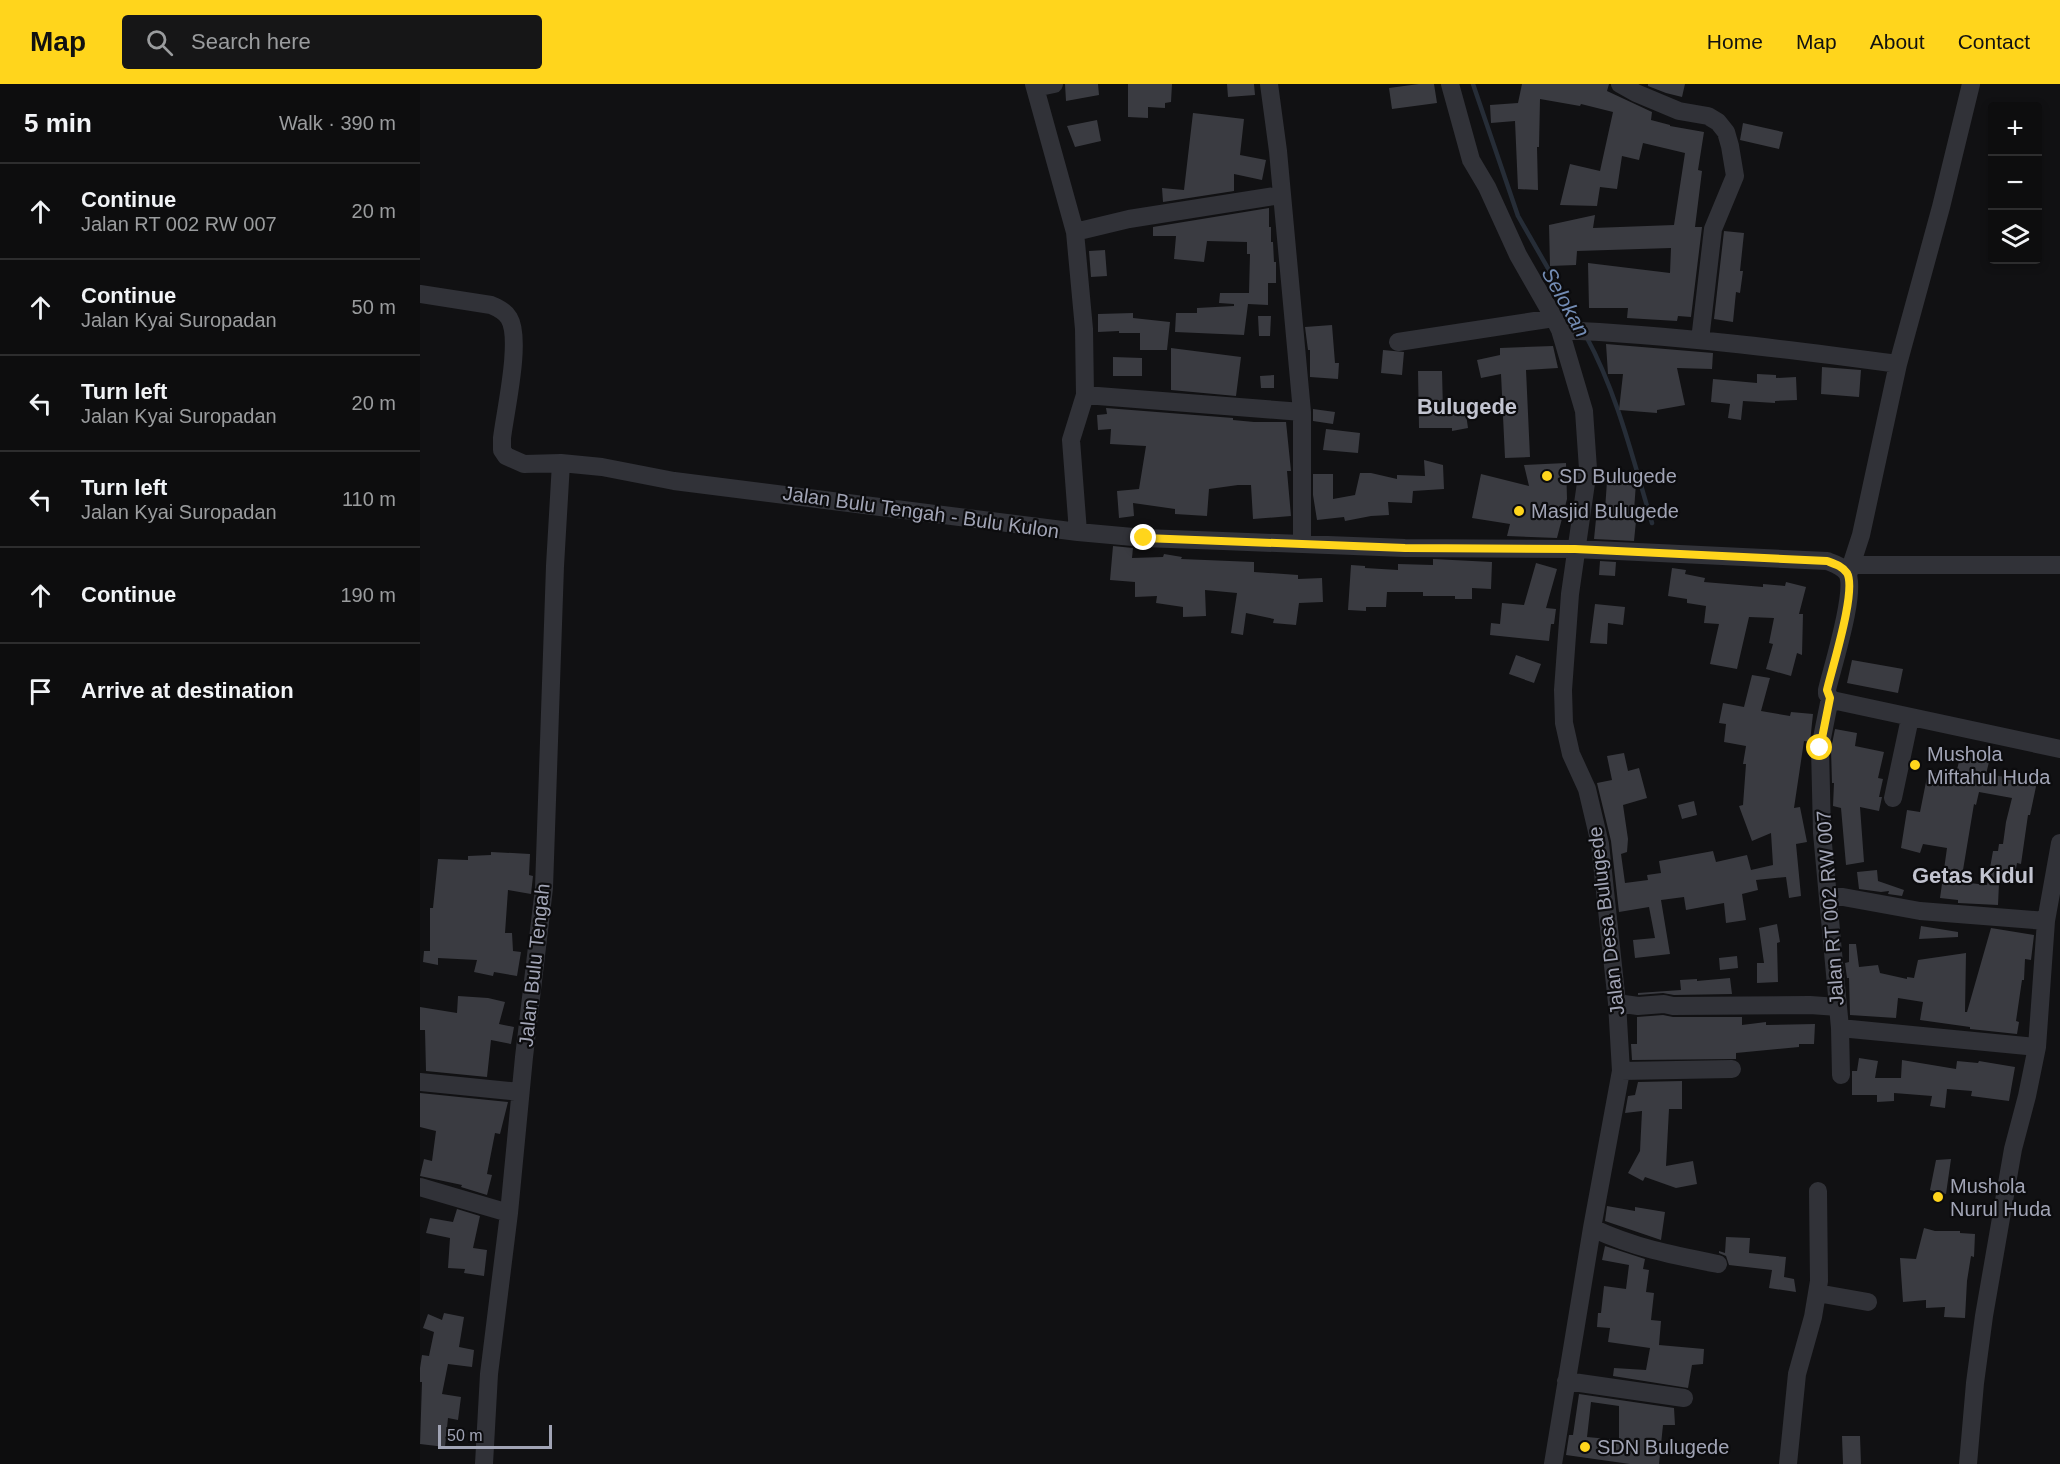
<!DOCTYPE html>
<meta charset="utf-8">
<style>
:root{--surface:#0d0d0e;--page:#161617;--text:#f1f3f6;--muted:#9a9c9e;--line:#2d2d2e;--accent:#ffd51c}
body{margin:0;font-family:Helvetica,sans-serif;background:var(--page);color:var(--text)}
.controls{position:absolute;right:18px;top:18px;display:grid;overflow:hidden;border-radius:6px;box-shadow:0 3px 9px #0003}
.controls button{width:54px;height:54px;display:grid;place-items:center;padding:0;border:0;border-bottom:2px solid var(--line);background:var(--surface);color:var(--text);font:30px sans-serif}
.scale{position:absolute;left:18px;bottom:15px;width:114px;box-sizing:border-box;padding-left:6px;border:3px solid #a1a4b5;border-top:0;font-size:16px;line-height:21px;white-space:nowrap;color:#a1a4b5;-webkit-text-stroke:4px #0c0c0e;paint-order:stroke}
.stop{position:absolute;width:18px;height:18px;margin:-14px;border:4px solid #ffd51c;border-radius:50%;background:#fff}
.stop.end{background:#ffd51c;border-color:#fff;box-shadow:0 2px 6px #0008}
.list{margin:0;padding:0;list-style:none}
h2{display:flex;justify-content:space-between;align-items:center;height:78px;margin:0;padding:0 24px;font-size:26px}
h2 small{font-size:20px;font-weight:400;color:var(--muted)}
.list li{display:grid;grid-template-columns:39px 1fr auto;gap:18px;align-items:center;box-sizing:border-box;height:96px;padding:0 24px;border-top:2px solid var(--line)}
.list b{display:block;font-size:22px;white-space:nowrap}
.list p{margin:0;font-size:20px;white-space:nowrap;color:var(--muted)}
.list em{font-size:20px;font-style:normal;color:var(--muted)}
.icon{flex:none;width:33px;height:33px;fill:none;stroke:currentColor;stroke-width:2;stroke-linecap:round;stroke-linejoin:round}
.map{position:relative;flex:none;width:1640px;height:1380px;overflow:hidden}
header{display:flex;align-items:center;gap:36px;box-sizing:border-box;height:84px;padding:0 30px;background:var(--accent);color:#111}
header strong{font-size:28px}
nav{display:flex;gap:33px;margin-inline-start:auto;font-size:21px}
.search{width:420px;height:54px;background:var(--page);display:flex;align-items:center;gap:15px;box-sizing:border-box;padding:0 21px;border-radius:6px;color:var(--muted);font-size:22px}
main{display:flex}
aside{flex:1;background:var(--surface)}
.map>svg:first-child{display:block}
</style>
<header>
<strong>Map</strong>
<div class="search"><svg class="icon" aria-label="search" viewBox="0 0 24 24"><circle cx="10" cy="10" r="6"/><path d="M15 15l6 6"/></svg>Search here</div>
<nav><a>Home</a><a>Map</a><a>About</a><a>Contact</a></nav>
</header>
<main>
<aside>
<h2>5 min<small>Walk · 390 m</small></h2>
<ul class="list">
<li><svg class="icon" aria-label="ahead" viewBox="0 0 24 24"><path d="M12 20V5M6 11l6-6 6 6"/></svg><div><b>Continue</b><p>Jalan RT 002 RW 007</p></div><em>20 m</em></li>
<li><svg class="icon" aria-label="ahead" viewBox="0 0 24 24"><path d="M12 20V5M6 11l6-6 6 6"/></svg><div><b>Continue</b><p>Jalan Kyai Suropadan</p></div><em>50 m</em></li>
<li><svg class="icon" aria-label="left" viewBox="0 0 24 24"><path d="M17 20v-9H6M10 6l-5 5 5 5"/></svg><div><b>Turn left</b><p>Jalan Kyai Suropadan</p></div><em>20 m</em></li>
<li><svg class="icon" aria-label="left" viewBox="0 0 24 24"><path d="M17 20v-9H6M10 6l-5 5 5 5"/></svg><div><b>Turn left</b><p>Jalan Kyai Suropadan</p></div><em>110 m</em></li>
<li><svg class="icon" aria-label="ahead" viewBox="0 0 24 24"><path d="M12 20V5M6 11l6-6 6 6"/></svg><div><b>Continue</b></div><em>190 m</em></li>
<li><svg class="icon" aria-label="arrive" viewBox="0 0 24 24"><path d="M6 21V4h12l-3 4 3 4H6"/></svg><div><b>Arrive at destination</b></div></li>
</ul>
</aside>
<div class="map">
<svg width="1640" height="1380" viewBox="0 0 1640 1380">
<rect width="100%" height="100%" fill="#111113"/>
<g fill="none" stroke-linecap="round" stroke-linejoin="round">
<path stroke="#262d37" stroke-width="4.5" d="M1053,0l45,132 63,110
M1166,252c32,59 47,124 66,187"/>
</g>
<path fill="#3a3b41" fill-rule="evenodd" d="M645,0h33l1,11 -33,6z
M708,0h44l-1,18 -6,1v5l-17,-1v11l-20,-1z
M807,0h27l1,11 -27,2z
M999,0h15l3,19 -45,6 -3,-21z
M1102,0h87l-2,7 45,21 -1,8 19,5v1l34,6 -6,38 4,1 -7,56h7l-11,90 -13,-1 -1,5 -50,-3 1,-10h-39l-1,-45 82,10 1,-25 -94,3 -1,14 -26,1 -1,-41 46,-10 -2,13 81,-3 11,-72 -42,-10 -4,17 -17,-4 -5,33 -17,-2 -3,19 -37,-1 10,-41 30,7 13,-59 -32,-8 -1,2 -40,-7 -1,48h-2l1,43 -20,-1 -3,-68 -24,2 -1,-18 28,-2z
M1228,0h37l-3,13 -16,-4 -18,-7z
M773,29l51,6 -4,36 26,5 -4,20 -28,-6v17l-71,11 -1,-14 22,2z
M677,36l4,21 -26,6 -8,-21z
M1323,39l40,9 -4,17 -39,-9z
M849,124v19h2v15h2l1,20h2v21h-8v22l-20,-1 -4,31 -69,-3 1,-19h21v-5l37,-2v-2l-15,-1 1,-10h29l1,-39h-3v-12l-40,-1 -3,21 -30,-3 2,-23h-23v-9z
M1304,147l20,2 -4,38h3l-3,22 -4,-1 -3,30 -19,-3z
M685,166l2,26 -16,1 -2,-26z
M713,229v5l37,4 -3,28h-27v-17h-21v-2l-21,1v-18z
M838,232h13l-1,20h-11z
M912,241l3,38h4l-1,16 -28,-2v-27h-2l-3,-23z
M1186,260l107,9 -1,16 -35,-1 8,37 -28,5v3l-38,-3 4,-36h-15z
M1133,262l5,22 -32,2 4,87 -25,1 -4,-84 -20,4 -4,-18 23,-5v-7z
M751,264l70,9 -5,39 -65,-6z
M963,266l21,2 -2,23 -21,-2z
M693,273l29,1v18h-29z
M1402,283l39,3 -2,27 -38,-3z
M998,287h24l1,40 22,-4 3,21 -16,3v-3h-33z
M1337,290l19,1v3l20,-1 1,23 -22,1v2l-32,-2 -2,19 -13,-2 2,-14 -19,-2 2,-23 44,4z
M854,291v13h-13l-1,-12z
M686,324l127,10v2l21,2h32l5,49h-4l4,45 -38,3 -2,-34h-13l-29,4 -2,27 -32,-2v-5l-42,-6 1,13 -15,2 -2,-27 22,-2 7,-43 -36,-2 1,-15 -13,1 -1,-15 10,-1z
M893,325l22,3 -2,12 -20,-3z
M906,345l34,4 -2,20 -35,-3z
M1004,376l19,5 1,24 -31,2 -1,12 -24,-1 1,13 -18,1 -26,5 -1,-4 -27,3 -4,-25v-21h20v25l22,-4 5,-22h11l26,6v-4l28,1z
M1146,379l1,36 -10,39 -50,-2 3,-12 -38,-6 9,-44 48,12 -5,-21z
M1187,397l29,2 -2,28h3l-3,30 -40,-2 3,-30 8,1z
M693,462l20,2 -1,10 31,-1 1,-3 18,3 -1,2 73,3v10l44,3v4l24,-1 1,24 -24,1 -3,22 -23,-2 1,-4 -28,-6 -3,22 -12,-2 6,-40 -32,-3 1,26 -23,1v-10l-27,-4 1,-7 -22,1v-15l-25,-2z
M1013,475l59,3 -1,27 -19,-1v11h-17v-3h-32v-4h-36l-1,15h-20v4l-18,-1 3,-45 14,1v2l33,2v-6l35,1z
M1180,477l16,1 -1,14 -16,-1z
M1116,479l21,6 -11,39 10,1 -2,15h-3l-2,17 -59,-6 1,-12 9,1 2,-21 22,2z
M1252,484l14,2 -1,4 20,4 -1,4 59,5v-3l22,2 1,-4 20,5 -7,27h4l-1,41 -5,-2 -6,23 -25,-7 7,-25 -4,-1 5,-25 -25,-1 -12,52 -27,-5 9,-40 -15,-1 2,-17 -19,-3v-4l-19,-3z
M1175,520l30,3 -2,18 -15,-2 -1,21 -17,-1z
M1096,571l25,9 -7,19 -25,-9z
M1432,576l51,9 -5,24 -51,-10z
M1332,591l18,3 -9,33 29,5 1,-4 22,2 -3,28 -6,-1 -10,67 6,-1 7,35 -11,2 5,52 -12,2 -3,-21 -30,3 2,10 -16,4 4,26 -20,3 -2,-20 -38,7 -2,-13 -23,3 9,54 -35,4 -2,-18 22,-2 -6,-31 -30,5 -8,-71 -14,-58 15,-3 -5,-24 17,-3 4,18 11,-3 8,30 -24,7 5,34 -1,13 -6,2 4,29 23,-3 -1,-5 14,-2 -2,-12 54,-10 3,11 31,-7 4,15 22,-5 -2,-32 -19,8 -13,-35 4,-1 3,-41h-3l3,-18 -22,-4 2,-18 -7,-1 4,-20 21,4z
M1415,645l22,4 -2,13 29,6 -6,26 5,1 -4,18h3l-3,14 -19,-4 4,55 -18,3 -5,-57 -8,-2 1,-23h-2l-1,-34z
M1541,670l28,8 -3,12 51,8 -7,33h-2l-7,49 -4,-1 -4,22 -14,-2 -1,22 -40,-2v-3l-18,-2 7,-50 -24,-4 -3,9 -19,-5 6,-38 13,2 8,-40 27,5zM1559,708l33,6 -6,24 -3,22h-4l-1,7h-5l-6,34 -26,-3 13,-78 2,1z
M1274,717l3,14 -15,4 -4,-14z
M71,768l39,2 -1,21 4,1 -2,18 -23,-4 -3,43h7l1,18 8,1 -4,24 -23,-4 -1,4 -19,-4 3,-12 -39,-2v7l-15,-3 1,-11h6v-43h3l5,-49 30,1v-4l23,-1z
M1457,786l1,11 26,9 -2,6 -14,-2 1,-3 -8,1 -22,-3 -2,-17z
M1357,840l3,18 -3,1 1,39 -21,1v-20h7l-5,-35z
M1501,842l37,6v5l-39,2z
M1571,844l43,7 -3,25 -6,-1 -1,21h-2l-6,41 3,1 -2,12 -47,-5v-2l-50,-7 3,-18 -25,-4 -2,20 -46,-3 -1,-37h-2l-2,-15 4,-1v-18h7l3,23 19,-2 2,8 27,6v-2l7,1 4,-18 48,-7 -1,59h2z
M1317,872l1,12 -18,2 -1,-12z
M1310,894l2,16 -58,1 -11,-2 -25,2v-2l43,-3 -1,-10 17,-1v2z
M38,912l30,2 17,4 -6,22 15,3 -3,17 -20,-4 -4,37 -61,-6 -1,-41h-5v-23l37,6z
M1243,931l10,2h69v8l24,-3v3l49,-1 -1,20h-15v3l-63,6v6l-104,1 -1,-16h6v-27z
M1439,974l19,3 -3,17h26l1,-18 54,9 1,-8 21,2 1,-2 36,6 -6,34 -38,-5 1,-5 -25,-2 -2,19 -15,-2 2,-10 -38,-3v8l-17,1v-7h-25v-24h5z
M1262,997v28h-13l-3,57 27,-5 4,23 -21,4 -31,-11 -2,4 -15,-8 12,-22 2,-40 -17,2 3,-17 7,-1 3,-13z
M0,1009l88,9 -8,32 -5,-1 -8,41 5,1 -5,20 -26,-8 1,-2 -42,-9 4,-17 8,2 4,-30 -16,-4z
M1531,1075l-5,35 -16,-4 6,-30z
M1187,1122l28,5v-4l30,5 -4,28 -56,-19z
M37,1125l23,7 -7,32 14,2 -3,26 -20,-3 1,-4 -17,-1 2,-30 -24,-5 4,-15 23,4z
M1504,1144l11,3h25v2l15,1 -1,23 -3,-1 -4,25 -2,37 -21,-1 1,-10 -19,1v-8l-23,2 -3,-44 16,1z
M1306,1153l24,1 -1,15 37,4 -2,20 10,2 2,13 -27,-4 3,-18 -43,-5 -3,-9 -7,-3v-2l6,2z
M1185,1162l40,13 -2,10 6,1 -3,22 8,1 -3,27 10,1 -2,24 45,4 -1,15 -11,1 -4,23 -75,-12 1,-8 32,2 4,-22 -42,-6 2,-14 -13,-1 1,-14h3l3,-27 22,3 3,-24 -27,-5z
M24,1229l20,4 -5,30 15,3 -2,17 -24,-3 -6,30 19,3 -3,23 -10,-2 -3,29 -25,-3 2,-62h-2v-14l2,-13 7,1 5,-24 -11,-4 5,-14 14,6z
M1159,1310l95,14 1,17h-12l-4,39h-29l-64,-9 3,-20h4zM1171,1318l28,4v34l-32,-3z
M1422,1352h18l1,28h-18z"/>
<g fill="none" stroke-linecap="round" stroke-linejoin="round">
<path stroke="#313238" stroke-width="18" d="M614,0l41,148 9,97 1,66 -14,45 7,92
M849,0l9,67 24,261v131
M1030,0l21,76 16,27 31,68 36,63 6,12 24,81 4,58 -18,125 -7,96 1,33 7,31 16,35 13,55 17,159 4,68 -29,157 -39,236
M1200,0l16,9 43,18 29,5 10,6 8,10 4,14 5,30 -22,53 -13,111
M615,4l19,-4
M655,148l54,-13 152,-24
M0,210l71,11c7,3 14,6 18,13 13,21 -4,94 -7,120v12l4,6 18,8 37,-1 41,4 72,14 404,51 66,6 79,3 182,7 170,1 252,12c8,3 15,5 20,12 10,18 -15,95 -20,117v4l5,6 228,49
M1140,246c113,5 226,19 338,34
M978,258l156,-24
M665,311l217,17
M1431,481h209
M1428,491l13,-40 37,-171 43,-157 30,-123
M1410,614l-10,50 2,85 18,195 1,47
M1473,714l17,-80
M1409,813h14l77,14 126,10
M1197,919l21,3 26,-2 9,2 137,-1 28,2
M1420,944l197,19
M1201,987l111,-2
M0,998l100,10
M0,1103l89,26
M1172,1144c43,20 80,27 126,36
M1397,1209l51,9
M1146,1297l118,17
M64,1380l5,-90 20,-161 15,-156 20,-169 11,-322 6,-103
M1368,1380l9,-90 16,-57 6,-36 -1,-90
M1548,1380l7,-81 9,-67 29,-167 14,-53 10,-49 9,-126 14,-78"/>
</g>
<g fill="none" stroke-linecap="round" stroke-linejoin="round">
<path stroke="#ffd51c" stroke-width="8" d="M724,454l261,10 170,1 252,12c8,3 15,5 20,12 10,17 -15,95 -20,117l3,8 -10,50"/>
</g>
<g fill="#ffd51c" stroke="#0c0c0e" stroke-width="2">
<circle cx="1127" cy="392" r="6"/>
<circle cx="1099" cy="427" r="6"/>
<circle cx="1495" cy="681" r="6"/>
<circle cx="1518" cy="1113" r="6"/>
<circle cx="1165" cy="1363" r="6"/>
</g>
<g text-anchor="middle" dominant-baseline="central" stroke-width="4.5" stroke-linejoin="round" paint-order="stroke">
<g font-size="20" fill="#a1a4b5" stroke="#0c0c0e" text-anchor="start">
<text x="1139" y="392">SD Bulugede</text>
<text x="1111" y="427">Masjid Bulugede</text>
<text x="1507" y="670">Mushola<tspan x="1507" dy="23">Miftahul Huda</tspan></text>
<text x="1530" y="1102">Mushola<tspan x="1530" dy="23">Nurul Huda</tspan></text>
<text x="1177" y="1363">SDN Bulugede</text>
</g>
<g font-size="20" fill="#a1a4b5" stroke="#0c0c0e">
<text transform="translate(501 428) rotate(8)">Jalan Bulu Tengah - Bulu Kulon</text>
<text transform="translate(1410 824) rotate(-94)">Jalan RT 002 RW 007</text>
<text transform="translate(1186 837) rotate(-97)">Jalan Desa Bulugede</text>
<text transform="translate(114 881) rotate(-84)">Jalan Bulu Tengah</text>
</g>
<g font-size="21" font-style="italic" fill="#738cb4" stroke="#0c0c0e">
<text transform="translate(1146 218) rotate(61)">Selokan</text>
</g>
<g font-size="22" font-weight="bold" fill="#c2c4d0" stroke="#0c0c0e">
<text x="1047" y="322">Bulugede</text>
<text x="1553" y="791">Getas Kidul</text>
</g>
</g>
</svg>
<div class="controls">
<button>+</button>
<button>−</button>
<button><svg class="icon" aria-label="layers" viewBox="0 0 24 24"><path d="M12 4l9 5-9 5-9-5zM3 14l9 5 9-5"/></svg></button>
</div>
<div class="scale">50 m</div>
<div class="stop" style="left:1400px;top:664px"></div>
<div class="stop end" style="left:724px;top:454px"></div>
</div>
</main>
